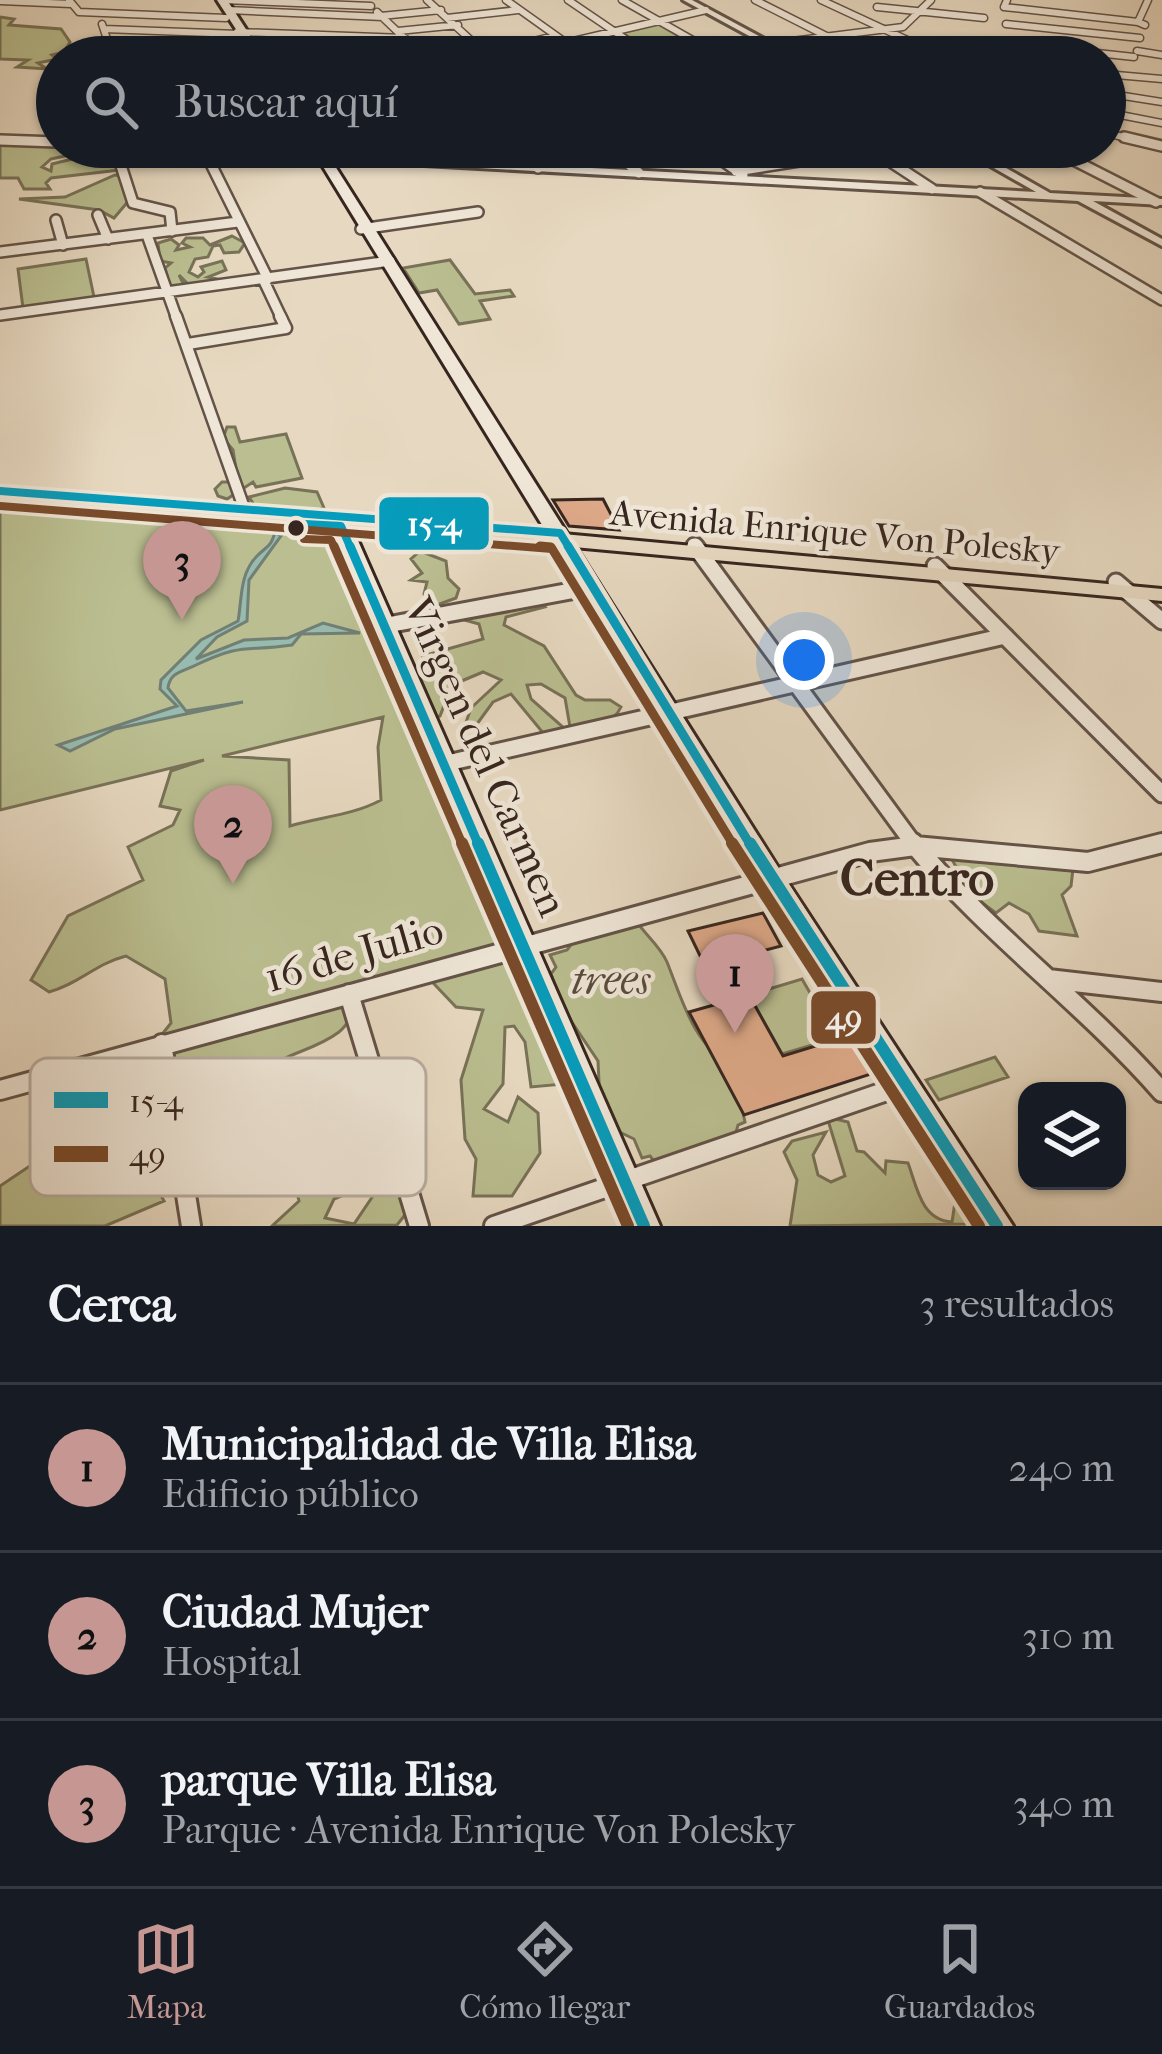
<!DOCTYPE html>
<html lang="es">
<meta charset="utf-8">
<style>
:root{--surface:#171b24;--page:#20242c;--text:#f1f3f6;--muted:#9ea1a6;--line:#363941;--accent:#c59692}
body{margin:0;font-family:"IM FELL French Canon",serif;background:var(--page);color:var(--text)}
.controls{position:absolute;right:36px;bottom:36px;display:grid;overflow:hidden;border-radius:24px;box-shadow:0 3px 9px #0004}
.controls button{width:108px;height:108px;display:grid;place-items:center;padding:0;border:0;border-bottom:3px solid var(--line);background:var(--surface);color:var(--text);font:60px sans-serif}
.you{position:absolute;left:804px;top:660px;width:42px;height:42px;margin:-30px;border:9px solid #fff;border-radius:50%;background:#1a73e8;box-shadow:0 0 0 18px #1a73e833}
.badge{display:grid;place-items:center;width:78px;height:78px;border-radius:50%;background:var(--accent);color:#111;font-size:39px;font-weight:700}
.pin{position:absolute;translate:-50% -99px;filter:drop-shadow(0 3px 6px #0008)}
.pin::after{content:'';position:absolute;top:63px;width:42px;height:36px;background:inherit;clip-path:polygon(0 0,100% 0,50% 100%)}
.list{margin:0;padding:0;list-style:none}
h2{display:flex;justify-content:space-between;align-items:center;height:156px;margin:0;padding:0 48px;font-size:51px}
h2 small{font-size:39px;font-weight:400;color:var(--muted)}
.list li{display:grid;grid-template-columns:78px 1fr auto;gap:36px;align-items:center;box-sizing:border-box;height:168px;padding:0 48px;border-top:3px solid var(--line)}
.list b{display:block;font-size:45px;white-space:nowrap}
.list p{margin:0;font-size:39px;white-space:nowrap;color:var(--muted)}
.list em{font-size:39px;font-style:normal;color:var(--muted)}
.icon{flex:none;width:66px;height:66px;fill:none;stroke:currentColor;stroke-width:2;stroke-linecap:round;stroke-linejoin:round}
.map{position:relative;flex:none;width:1162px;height:1226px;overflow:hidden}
.search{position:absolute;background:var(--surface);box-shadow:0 3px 9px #0004;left:36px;right:36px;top:36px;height:132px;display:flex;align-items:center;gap:30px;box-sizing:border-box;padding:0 42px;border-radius:66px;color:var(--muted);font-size:45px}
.sheet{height:660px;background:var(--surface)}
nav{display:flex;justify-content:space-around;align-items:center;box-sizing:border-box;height:168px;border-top:3px solid var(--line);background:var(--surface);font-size:33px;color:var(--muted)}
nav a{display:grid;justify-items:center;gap:6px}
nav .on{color:var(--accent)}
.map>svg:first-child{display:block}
</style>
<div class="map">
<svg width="1162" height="1226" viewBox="0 0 1162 1226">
<rect width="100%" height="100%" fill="#e7d9c1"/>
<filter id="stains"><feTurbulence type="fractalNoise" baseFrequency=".00167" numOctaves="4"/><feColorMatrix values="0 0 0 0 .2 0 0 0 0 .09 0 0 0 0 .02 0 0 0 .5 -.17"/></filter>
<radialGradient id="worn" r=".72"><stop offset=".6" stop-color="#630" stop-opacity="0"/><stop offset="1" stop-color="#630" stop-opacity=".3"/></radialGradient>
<path fill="#babe90" stroke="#787258" stroke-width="3" fill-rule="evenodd" d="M0,17l14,2 -5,6 52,4 9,13 -6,10 -12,3 5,4 -19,4 9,6 -30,-2 11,-7 -28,-1z
M659,23l43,28 -46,5 -35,-24z
M0,140l107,7 -56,12 -9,8 9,4 1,-7 61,-15 7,21 -69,8 -5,5 4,6h-26l-6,-11h-18z
M115,175l14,1 2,22 -17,20 -15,-8 -80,-11 46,-2z
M232,236l13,7 -6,9 -15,1 -4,-8 -7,1 -5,11 -13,2 -6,13 9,5 6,-5 -3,-5 21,-6 4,9 -18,7 18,4 -36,5 -11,-11 5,10 -14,2 -5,-19 6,-5 -11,-2 -2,-18 13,-4 8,6 -3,5 14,-3 -8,-4 4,-5h17l7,7z
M86,259l8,38 -71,11 -5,-39z
M450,260l25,34 35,-4 4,6 -34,5 10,18 -31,5 -22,-34 -18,3 -16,-25z
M227,427h8l5,15 46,-8 16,44 -46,9 -3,-5 -26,17 -9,-3 -3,-7 7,-7h16l-5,-32 -10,-12z
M285,488l32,4 7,16 -22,7 -46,-7 -7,-11z
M0,507l328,26 159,366 34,29 54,155 -44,4 -6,-45 -11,-16 -9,1 -2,57 -19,25 24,13 10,-25 20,16 2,40 -28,43h-39l3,-37 -11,-20 -4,-59 22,-70 -27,-3 -38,-40c-15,7 -40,14 -51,26 -11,11 -16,30 -28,39 -41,31 -92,16 -71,91l27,9 21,-27v-26l30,-6c28,29 51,45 37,87l-25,15 -2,15 -22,9 -9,19 29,6 23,-34 27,-2 8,18 -15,19 -125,1 27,-25 -11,-47c-45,-15 -155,-39 -197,-9 -10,8 -17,29 -23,41l12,5 59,-36 25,46 -59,25h-105v-40l85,-57 8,-13 -11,-35 85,-6 3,-12 -25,-7 26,-33 -6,-44 -39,-23c-31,8 -47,28 -77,36l-18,-12 37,-64 75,-36 -15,-33 45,-22 7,-15 -20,-4 11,-35 33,-11 -204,50zM383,717l-5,30 3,53c-27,15 -61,17 -91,26l-1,-66 -67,-4z
M420,551l26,10 2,17 11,11 -3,9 -19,7 -13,-11 3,-12 -16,-2 11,-7 -11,-14z
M540,601l5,6 -39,10 -2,8 40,21 32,49 9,5h25l11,7c-8,18 -34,23 -51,20l-5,-29 -24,-14 -14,1 4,14 33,29 -2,9 -13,3 -38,-46 -18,8 -16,22 -12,1 6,-17 30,-28 -18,-8 -31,13 -12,31 -15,6 -8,-41 6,-25 60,-17 -4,-15 -29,-8z
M948,853l125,16 -2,17 -9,9 15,41 -38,-5 -10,-17 -20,-11 -13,10 -37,-27 5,-6z
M632,915c9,16 28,30 35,47 16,40 26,82 66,105l12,55 -7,3 -5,18 -75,23 -8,-10 -8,2 -8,-19 -33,-16 -3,-62 -35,-52 -12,-35 5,-7 -6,-12 17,-5 10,-13z
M802,979l34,59 -54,16 -33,-59z
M995,1057l13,20 -69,23 -13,-20z
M827,1117l21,5 9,29 7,1 21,21 1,-12 22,2c9,24 13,57 44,59l5,-33 17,35 -184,2 7,-46 -13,-28 8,-11 34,-9 -13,23 5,20 13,7 14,-6z"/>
<path fill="#97bbae" stroke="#717f75" stroke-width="3" d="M275,532l6,4 -32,44 -2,41 -30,16 -21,22 48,-19 44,-2 35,-15 37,10 -59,1 -9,11c-48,7 -47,-3 -96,20 -14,7 -26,7 -28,23l18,23 57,-9 -128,27 -45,22 -12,-6 119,-39 -17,-17 1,-9 40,-40 37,-19c4,-20 1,-47 19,-65 10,-10 14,-9 18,-24z"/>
<path fill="#dea989" stroke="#37261f" stroke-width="3" d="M603,499l16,31 -50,-4 -16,-26z
M763,913l18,33 -76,20 -17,-35z
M749,995l34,61 65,-20 23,38 -127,41 -55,-103z"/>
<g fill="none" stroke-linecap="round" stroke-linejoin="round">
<defs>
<path id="minor-far4" d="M69,0l10,12 147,6
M222,0l149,6
M427,0l58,53
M506,0l80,57
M568,0l84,57
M622,0l90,51
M755,0l113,57
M821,0l123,57
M1007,0l-3,7 134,15
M0,1l71,3
M877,7l107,11
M228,10l155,7
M377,12l47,45
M381,16l60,-6
M447,18l71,-8
M102,24l11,33
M1006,24l134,14
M1145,25l-7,-3 10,-22
M104,29l134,5
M398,31l60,-6
M237,32l168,6
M173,42l8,15
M565,43l141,-33
M332,45l9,12
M1137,51l25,4
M469,57l85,-21
M665,57l238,-30 28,-27
M953,57l70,-12 111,12
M1105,74l57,5
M1105,93l57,9
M1105,112l57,11
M1105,133l32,7
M0,140h7"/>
<path id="minor-far3" d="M1124,137l38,9
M0,140l57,2
M115,147l18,56 37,9 2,19
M151,147l164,9
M517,147l21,21
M609,147l30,26
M703,147l40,28
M1048,147l108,55
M871,149l61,40
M204,150l64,129
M736,171l152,-24
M980,192l182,108
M98,215l10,24
M56,220l7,25
M361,229l117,-17
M147,235l30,84
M0,252l238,-30
M263,279l19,40
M0,315l390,-54"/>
<path id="minor-far2" d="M176,316l72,203
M188,344l98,-16 -6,-12
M693,544l4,5"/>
<path id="minor-far1" d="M695,546l220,300
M935,566l227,228
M1116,582l46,39
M382,626l210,-39
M443,764l562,-128
M1152,846l10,-3"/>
<path id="minor" d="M913,843c75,91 171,160 249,249
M1048,979l114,13
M349,994l70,232
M162,1044l29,182
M0,1090l870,-238 45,-6 173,16 74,-19
M494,1226l413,-142"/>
<path id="tertiary" d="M683,0h9l106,57h-10z
M957,147h12l81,46 112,6v6l-69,-4 69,38v7l-84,-45 -763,-42 -5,-3 5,-3 721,39z"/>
<path id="secondary" d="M217,0h10l37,57h-10z
M311,147h12l456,722 234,357h-34l-218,-343z
M338,512l10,6 312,708h-32l-300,-708z"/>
<path id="primary" d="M0,493l563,41 599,55v12l-599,-55 -563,-41z"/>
</defs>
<use href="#minor-far4" stroke="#635348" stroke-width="9"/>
<use href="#minor-far3" stroke="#635348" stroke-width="14"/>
<use href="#minor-far2" stroke="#635348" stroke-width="15"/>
<use href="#minor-far1" stroke="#635348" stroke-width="21"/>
<use href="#minor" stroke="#635348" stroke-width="24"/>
<use href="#tertiary" stroke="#635348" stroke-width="6"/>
<use href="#secondary" stroke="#37261f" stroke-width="6"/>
<use href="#primary" stroke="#37261f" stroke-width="6"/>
<use href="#minor-far4" stroke="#efe6d7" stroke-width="6"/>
<use href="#minor-far3" stroke="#efe6d7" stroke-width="9"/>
<use href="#minor-far2" stroke="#efe6d7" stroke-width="10"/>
<use href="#minor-far1" stroke="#efe6d7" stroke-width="15"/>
<use href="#minor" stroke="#efe6d7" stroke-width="18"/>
<use href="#tertiary" fill="#efe6d7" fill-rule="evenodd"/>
<use href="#secondary" fill="#efe6d7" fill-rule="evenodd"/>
<use href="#primary" fill="#e7d9c1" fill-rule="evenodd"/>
<defs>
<path id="bus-1-far2" d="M0,491l560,42 10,16
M305,524l36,2 10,23"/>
<path id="bus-1-far1" d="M350,546l129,300
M568,546l183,300"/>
<path id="bus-1" d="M478,843l166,383
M750,843l247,383"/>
<path id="bus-2-far2" d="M0,506l552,43
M304,539l27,1 4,9"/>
<path id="bus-2-far1" d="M334,546l129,300
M540,546l11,1 183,299"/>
<path id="bus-2" d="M462,843l166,383
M732,843l247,383"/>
</defs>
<use href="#bus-1-far2" stroke="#efe6d7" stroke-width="15"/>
<use href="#bus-1-far1" stroke="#efe6d7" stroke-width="18"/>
<use href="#bus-1" stroke="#efe6d7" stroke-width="21"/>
<use href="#bus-2-far2" stroke="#efe6d7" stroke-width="15"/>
<use href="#bus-2-far1" stroke="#efe6d7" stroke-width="18"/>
<use href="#bus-2" stroke="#efe6d7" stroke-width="21"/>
<use href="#bus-1-far2" stroke="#069cbc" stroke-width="8"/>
<use href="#bus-1-far1" stroke="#069cbc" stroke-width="9"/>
<use href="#bus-1" stroke="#069cbc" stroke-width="12"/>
<use href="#bus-2-far2" stroke="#7a4b2a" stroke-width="8"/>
<use href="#bus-2-far1" stroke="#7a4b2a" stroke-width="9"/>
<use href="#bus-2" stroke="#7a4b2a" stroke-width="12"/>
</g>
<circle fill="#37261f" stroke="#efe6d7" stroke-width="4.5" cx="296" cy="528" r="10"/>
<g text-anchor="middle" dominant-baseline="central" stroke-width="9" stroke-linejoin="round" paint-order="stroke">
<g font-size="36" fill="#37261f" stroke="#efe6d7">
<text transform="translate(835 532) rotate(5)">Avenida Enrique Von Polesky</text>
</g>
<g font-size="42" fill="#37261f" stroke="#efe6d7">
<text transform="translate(485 757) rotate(66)">Virgen del Carmen</text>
<text transform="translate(354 954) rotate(-16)">16 de Julio</text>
</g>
<g font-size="42" font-style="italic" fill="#584c3b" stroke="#efe6d7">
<text x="611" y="980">trees</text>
</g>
<g font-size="51" font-weight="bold" fill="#37261f" stroke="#efe6d7">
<text x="917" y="878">Centro</text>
</g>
</g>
<rect x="30" y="1058" width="396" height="138" rx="18" fill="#efe6d7" stroke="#b8aca0" stroke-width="3"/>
<rect x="54" y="1092" width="54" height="16" fill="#069cbc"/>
<rect x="54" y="1146" width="54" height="16" fill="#7a4b2a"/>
<g font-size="33" fill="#37261f">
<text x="129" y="1112">15-4</text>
<text x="129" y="1166">49</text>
</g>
<g stroke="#efe6d7" stroke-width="4.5">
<rect x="377" y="495" width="114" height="57" rx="12" fill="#069cbc"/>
<rect x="809" y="989" width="69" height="57" rx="12" fill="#7a4b2a"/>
</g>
<g font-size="33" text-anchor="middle" font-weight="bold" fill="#fff">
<text x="434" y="535">15-4</text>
<text x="844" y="1029">49</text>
</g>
<rect width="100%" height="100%" filter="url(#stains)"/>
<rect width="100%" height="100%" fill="url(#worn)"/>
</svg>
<div class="controls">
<button><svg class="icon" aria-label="layers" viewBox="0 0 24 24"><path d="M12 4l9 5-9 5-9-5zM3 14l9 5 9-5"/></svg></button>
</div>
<div class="you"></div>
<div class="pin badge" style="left:735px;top:1033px">1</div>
<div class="pin badge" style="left:233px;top:884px">2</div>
<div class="pin badge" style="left:182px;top:620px">3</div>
<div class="search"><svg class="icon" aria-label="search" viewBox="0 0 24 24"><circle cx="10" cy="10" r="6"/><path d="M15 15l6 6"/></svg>Buscar aquí</div>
</div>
<section class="sheet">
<h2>Cerca<small>3 resultados</small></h2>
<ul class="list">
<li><span class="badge">1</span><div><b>Municipalidad de Villa Elisa</b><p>Edificio público</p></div><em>240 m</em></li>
<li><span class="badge">2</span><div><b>Ciudad Mujer</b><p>Hospital</p></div><em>310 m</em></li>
<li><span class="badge">3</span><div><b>parque Villa Elisa</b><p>Parque · Avenida Enrique Von Polesky</p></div><em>340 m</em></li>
</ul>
</section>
<nav>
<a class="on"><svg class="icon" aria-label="map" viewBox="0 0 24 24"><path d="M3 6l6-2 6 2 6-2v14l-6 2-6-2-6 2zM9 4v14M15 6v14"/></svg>Mapa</a>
<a><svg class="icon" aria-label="directions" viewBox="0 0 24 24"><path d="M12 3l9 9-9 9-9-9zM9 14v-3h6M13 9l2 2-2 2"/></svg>Cómo llegar</a>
<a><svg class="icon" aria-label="saved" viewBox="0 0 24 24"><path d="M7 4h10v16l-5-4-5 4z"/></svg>Guardados</a>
</nav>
